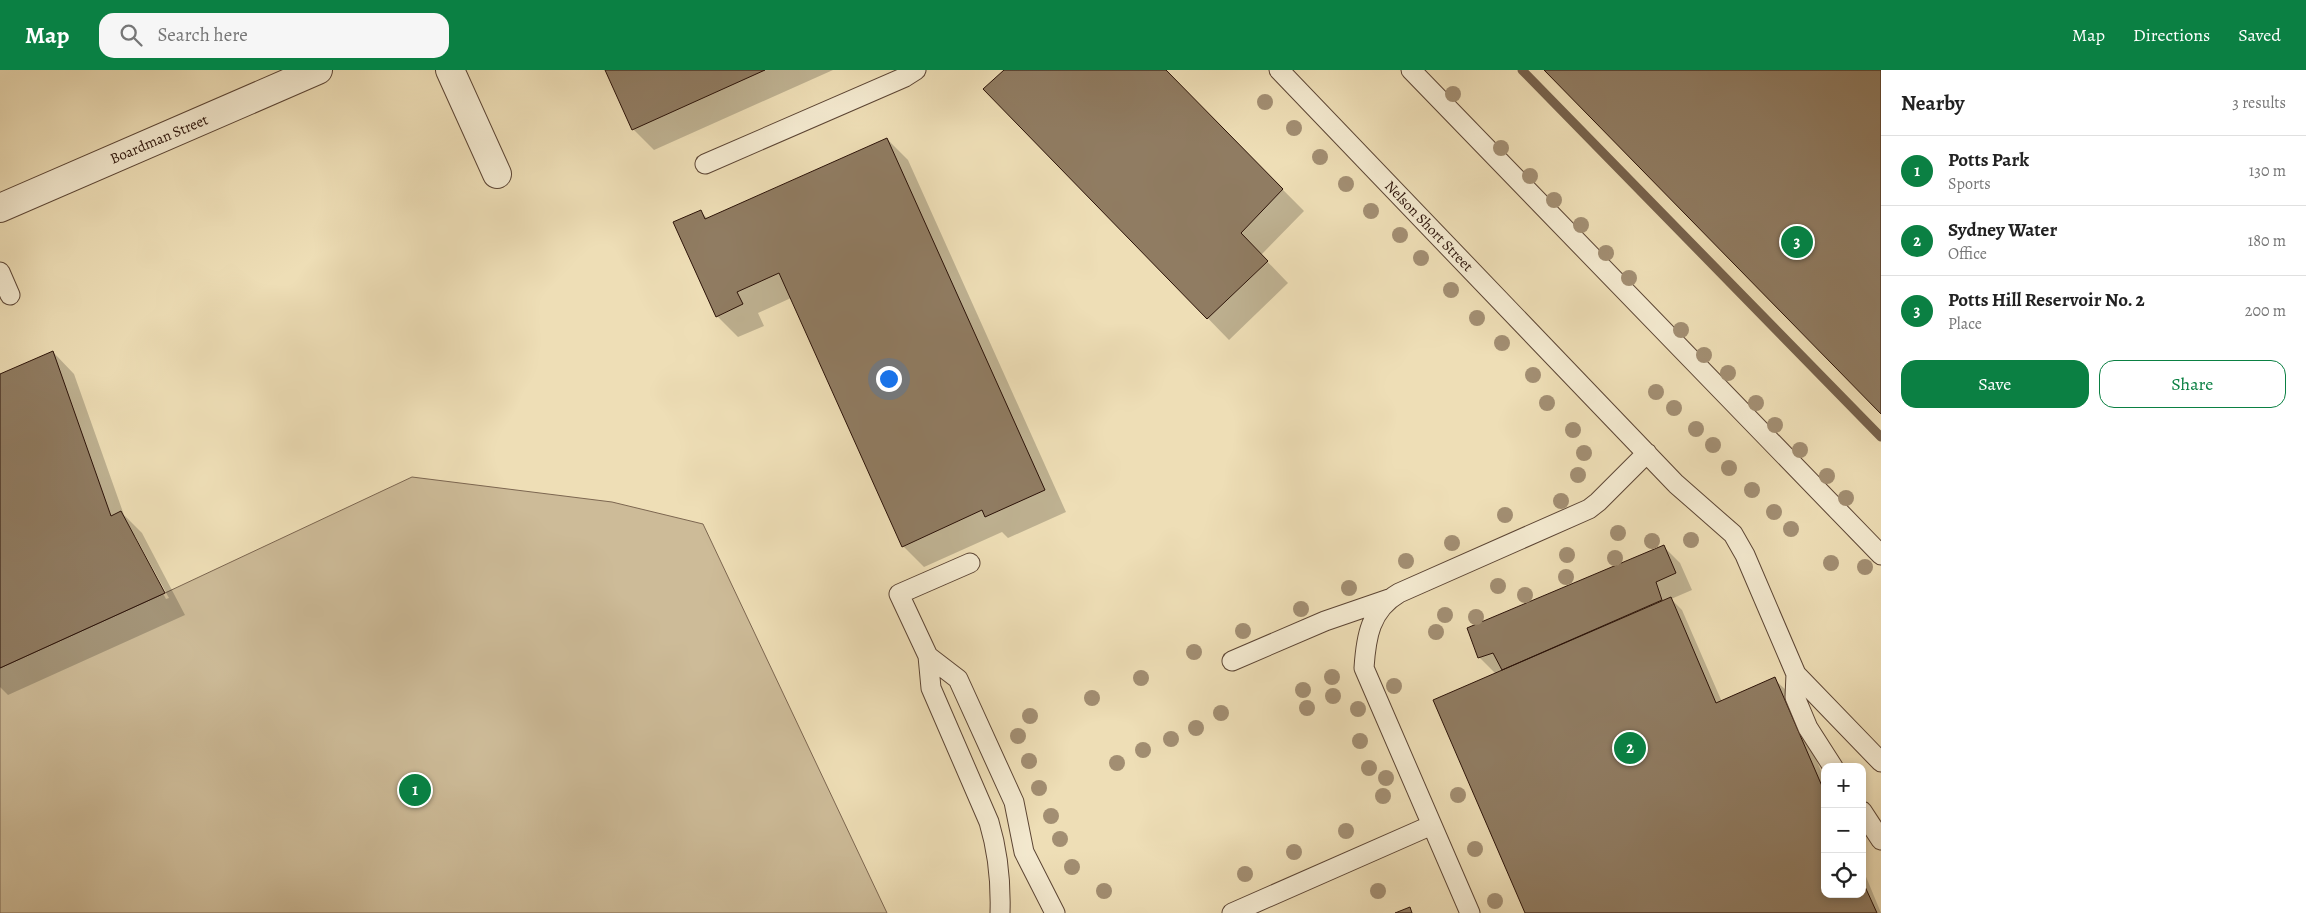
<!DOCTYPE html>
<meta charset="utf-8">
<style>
:root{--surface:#fff;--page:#f6f6f6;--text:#222;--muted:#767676;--line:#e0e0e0;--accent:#0b8043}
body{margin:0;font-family:Alegreya,serif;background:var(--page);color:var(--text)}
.controls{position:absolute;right:15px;bottom:15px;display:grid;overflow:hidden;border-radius:10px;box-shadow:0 2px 8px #0003}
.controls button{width:45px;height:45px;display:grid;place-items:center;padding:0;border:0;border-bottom:1px solid var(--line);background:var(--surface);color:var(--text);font:25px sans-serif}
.you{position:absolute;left:888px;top:308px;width:18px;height:18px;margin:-12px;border:4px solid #fff;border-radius:50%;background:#1a73e8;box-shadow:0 0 0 8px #1a73e833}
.badge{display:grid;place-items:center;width:32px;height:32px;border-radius:50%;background:var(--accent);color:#fff;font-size:16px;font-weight:700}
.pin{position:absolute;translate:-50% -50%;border:2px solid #fff;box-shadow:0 1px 5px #0006}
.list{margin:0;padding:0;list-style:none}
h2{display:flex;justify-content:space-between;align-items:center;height:65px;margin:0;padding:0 20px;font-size:21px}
h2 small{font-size:16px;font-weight:400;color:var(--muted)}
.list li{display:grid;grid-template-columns:32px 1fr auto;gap:15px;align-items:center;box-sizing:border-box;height:70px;padding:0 20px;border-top:1px solid var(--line)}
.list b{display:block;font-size:19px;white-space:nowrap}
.list p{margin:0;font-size:16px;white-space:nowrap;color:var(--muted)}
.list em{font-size:16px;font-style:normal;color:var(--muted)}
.actions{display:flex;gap:10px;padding:15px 20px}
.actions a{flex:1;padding:11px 0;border:1px solid var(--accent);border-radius:15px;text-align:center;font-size:18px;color:var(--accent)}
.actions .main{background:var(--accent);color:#fff}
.icon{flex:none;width:28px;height:28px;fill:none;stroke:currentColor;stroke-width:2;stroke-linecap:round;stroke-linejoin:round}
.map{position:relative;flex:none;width:1881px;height:843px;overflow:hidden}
header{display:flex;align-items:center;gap:30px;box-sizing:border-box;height:70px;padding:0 25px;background:var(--accent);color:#fff}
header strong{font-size:24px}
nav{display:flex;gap:28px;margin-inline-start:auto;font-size:18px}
.search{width:350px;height:45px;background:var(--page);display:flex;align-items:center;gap:12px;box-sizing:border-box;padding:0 18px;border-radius:15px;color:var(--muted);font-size:19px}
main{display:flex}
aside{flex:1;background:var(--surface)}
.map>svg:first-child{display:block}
</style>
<header>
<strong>Map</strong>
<div class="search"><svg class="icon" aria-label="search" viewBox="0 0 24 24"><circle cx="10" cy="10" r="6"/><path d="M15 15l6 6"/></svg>Search here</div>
<nav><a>Map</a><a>Directions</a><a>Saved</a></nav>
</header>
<main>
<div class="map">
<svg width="1881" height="843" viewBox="0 0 1881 843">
<rect width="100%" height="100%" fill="#eedeb6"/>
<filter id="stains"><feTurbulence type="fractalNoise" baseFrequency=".004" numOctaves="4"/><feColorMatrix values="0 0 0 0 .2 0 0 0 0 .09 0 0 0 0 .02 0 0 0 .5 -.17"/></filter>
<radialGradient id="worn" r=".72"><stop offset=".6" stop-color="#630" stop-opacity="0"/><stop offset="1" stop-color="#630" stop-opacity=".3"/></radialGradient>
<path fill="#cdbb98" stroke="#7c6650" d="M412,407l200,25 91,22 184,389h-887v-245l165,-75z"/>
<path fill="#0003" fill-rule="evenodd" d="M607,0h226l-179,80 -21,-21z
M1005,0h159l140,141 -43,44 27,28 -59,57 -244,-251z
M887,69l21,21 158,352 -58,26 -6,-6 -78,35 -21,-21 -112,-248 -33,15 6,13 -26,11 -21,-21 -17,-105 8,8z
M53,282l21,22 50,141 18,18 43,82 -177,80 -8,-8v-312zM133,466h2l34,62 -3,1z
M1663,476l17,17 12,27 -21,9 11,11 40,92 52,-23 12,11 39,90v114h37v-27l19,46h-354l-31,-239 -16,-16 -11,-29z"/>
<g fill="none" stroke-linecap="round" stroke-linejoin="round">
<path stroke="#78634d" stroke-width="9" d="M1522,0l359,367"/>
</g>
<path fill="#907c62" stroke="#2b1208" d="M605,0h160l-133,60z
M1004,0h162l117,119 -42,44 27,28 -61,58 -224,-230z
M1544,0h337v344z
M887,68l158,352 -60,27 -3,-7 -80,37 -123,-274 -42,19 6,12 -27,13 -43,-95 28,-12 4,9z
M53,281l58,165 10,-5 44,82 -165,75v-294z
M1664,475l12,28 -20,9 6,18 -160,70 -9,-17 -15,5 -11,-30z
M1671,527l45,106 59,-26 50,116v101h37v-14l15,33h-352l-92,-213z
M1410,837l2,6h-17z"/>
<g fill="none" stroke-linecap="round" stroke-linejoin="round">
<defs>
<path id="lane" d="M1279,0l397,414 57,50 12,21 51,119 85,88
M1411,0l470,485
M705,94l200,-87 11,-7
M0,202l10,23
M970,493l-71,31 29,62 3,32 58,134c9,30 12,60 11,91
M928,586l30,23 56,123 10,50 31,61
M1232,591l93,-40 64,-22
M1796,604l-1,23 13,31 25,39
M1862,741l19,29
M1232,843l200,-88
M1470,843l-106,-245c2,-31 6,-58 35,-75l190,-84 9,-7 49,-49"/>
<path id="street" d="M450,0l47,104
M0,138l318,-138"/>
</defs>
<use href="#lane" stroke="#5c4534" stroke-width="21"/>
<use href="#street" stroke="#5c4534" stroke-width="30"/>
<use href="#lane" stroke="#f4ead0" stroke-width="19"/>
<use href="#street" stroke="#f4ead0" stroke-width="28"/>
</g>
<g fill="#a28e72">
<circle cx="1453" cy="24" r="8"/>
<circle cx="1265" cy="32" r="8"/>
<circle cx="1294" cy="58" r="8"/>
<circle cx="1501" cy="78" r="8"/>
<circle cx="1320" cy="87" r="8"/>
<circle cx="1530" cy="106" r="8"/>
<circle cx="1346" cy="114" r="8"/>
<circle cx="1554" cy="130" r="8"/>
<circle cx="1371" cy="141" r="8"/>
<circle cx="1581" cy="155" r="8"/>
<circle cx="1400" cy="165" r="8"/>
<circle cx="1606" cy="183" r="8"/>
<circle cx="1421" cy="188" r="8"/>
<circle cx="1629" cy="208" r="8"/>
<circle cx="1451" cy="220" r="8"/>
<circle cx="1477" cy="248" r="8"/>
<circle cx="1681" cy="260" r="8"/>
<circle cx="1502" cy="273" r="8"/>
<circle cx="1704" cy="285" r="8"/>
<circle cx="1728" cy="303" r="8"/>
<circle cx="1533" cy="305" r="8"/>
<circle cx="1656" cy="322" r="8"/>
<circle cx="1547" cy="333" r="8"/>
<circle cx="1756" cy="333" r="8"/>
<circle cx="1674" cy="338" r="8"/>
<circle cx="1775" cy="355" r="8"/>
<circle cx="1696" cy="359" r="8"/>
<circle cx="1573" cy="360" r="8"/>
<circle cx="1713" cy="375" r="8"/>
<circle cx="1800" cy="380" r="8"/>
<circle cx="1584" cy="383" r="8"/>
<circle cx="1729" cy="398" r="8"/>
<circle cx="1578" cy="405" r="8"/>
<circle cx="1827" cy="406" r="8"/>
<circle cx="1752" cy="420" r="8"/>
<circle cx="1846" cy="428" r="8"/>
<circle cx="1561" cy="431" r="8"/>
<circle cx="1774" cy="442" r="8"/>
<circle cx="1505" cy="445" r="8"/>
<circle cx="1791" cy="459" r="8"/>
<circle cx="1618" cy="463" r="8"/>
<circle cx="1691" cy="470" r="8"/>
<circle cx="1652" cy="471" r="8"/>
<circle cx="1452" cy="473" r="8"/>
<circle cx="1567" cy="485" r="8"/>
<circle cx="1615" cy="488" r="8"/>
<circle cx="1406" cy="491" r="8"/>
<circle cx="1831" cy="493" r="8"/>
<circle cx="1865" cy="497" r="8"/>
<circle cx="1566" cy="507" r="8"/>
<circle cx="1498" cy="516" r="8"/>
<circle cx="1349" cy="518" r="8"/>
<circle cx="1525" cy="525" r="8"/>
<circle cx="1301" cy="539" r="8"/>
<circle cx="1445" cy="545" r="8"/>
<circle cx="1476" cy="547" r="8"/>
<circle cx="1243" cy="561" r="8"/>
<circle cx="1436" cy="562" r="8"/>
<circle cx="1194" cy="582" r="8"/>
<circle cx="1332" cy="607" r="8"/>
<circle cx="1141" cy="608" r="8"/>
<circle cx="1394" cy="616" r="8"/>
<circle cx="1303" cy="620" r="8"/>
<circle cx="1333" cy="626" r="8"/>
<circle cx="1092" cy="628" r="8"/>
<circle cx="1307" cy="638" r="8"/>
<circle cx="1358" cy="639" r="8"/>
<circle cx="1221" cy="643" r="8"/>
<circle cx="1030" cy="646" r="8"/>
<circle cx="1196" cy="658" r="8"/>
<circle cx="1018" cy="666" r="8"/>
<circle cx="1171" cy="669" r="8"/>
<circle cx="1360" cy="671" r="8"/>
<circle cx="1143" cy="680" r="8"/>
<circle cx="1029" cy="691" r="8"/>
<circle cx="1117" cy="693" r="8"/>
<circle cx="1369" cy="698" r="8"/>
<circle cx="1386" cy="708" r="8"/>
<circle cx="1039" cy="718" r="8"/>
<circle cx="1458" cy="725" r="8"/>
<circle cx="1383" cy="726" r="8"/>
<circle cx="1051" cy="746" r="8"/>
<circle cx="1346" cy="761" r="8"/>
<circle cx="1060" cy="769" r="8"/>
<circle cx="1475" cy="779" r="8"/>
<circle cx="1294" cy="782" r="8"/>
<circle cx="1072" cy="797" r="8"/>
<circle cx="1245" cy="804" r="8"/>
<circle cx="1104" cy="821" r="8"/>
<circle cx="1378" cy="821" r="8"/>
<circle cx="1495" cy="831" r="8"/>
</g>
<g text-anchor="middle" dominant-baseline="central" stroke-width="4" stroke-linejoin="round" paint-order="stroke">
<g font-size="15" fill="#2b1208" stroke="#f4ead0">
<text transform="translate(159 69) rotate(-23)">Boardman Street</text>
<text transform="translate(1429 156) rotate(46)">Nelson Short Street</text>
</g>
</g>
<rect width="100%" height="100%" filter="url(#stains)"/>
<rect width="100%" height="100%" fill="url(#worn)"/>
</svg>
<div class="controls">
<button>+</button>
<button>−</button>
<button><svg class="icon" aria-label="locate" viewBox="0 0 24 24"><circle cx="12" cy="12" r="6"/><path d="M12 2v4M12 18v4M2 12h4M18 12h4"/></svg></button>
</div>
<div class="you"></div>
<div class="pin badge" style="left:415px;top:720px">1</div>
<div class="pin badge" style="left:1630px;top:678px">2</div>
<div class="pin badge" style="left:1797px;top:172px">3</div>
</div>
<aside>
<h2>Nearby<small>3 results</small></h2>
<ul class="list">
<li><span class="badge">1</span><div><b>Potts Park</b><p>Sports</p></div><em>130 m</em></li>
<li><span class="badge">2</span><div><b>Sydney Water</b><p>Office</p></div><em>180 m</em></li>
<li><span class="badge">3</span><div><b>Potts Hill Reservoir No. 2</b><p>Place</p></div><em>200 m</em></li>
</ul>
<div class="actions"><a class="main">Save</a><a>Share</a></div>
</aside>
</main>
